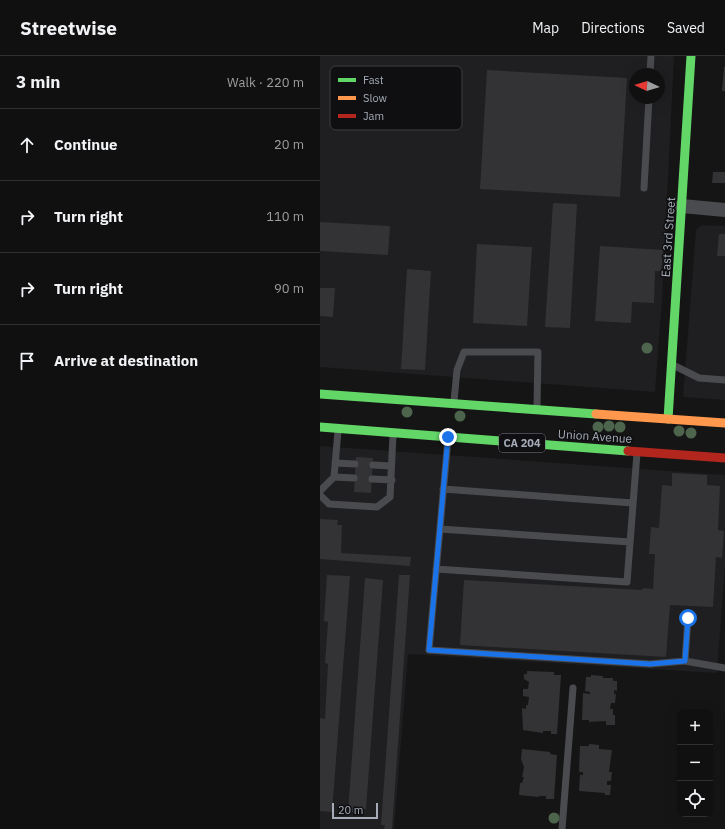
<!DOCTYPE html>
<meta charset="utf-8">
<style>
:root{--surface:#101010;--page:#1e1e1e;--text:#f1f3f6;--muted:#9c9d9f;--line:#303030}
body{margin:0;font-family:"IBM Plex Sans",sans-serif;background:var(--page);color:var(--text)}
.controls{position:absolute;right:12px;bottom:12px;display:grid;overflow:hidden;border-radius:8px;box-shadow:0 4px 16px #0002}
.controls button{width:36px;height:36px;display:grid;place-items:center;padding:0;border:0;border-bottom:1px solid var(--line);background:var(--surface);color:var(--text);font:20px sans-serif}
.compass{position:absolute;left:309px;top:12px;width:36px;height:36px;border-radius:50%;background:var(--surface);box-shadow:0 4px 16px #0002;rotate:274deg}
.scale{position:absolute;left:12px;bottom:10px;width:46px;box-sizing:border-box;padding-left:4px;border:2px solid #a5acb8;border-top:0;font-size:11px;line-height:14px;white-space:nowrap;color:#a5acb8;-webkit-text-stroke:3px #0f0f11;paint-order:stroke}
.stop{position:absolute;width:12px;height:12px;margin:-9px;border:3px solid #1a73e8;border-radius:50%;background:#fff}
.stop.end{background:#1a73e8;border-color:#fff;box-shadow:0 1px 4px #0008}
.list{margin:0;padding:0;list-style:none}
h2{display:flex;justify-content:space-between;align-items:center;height:52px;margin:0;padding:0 16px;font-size:17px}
h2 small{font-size:13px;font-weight:400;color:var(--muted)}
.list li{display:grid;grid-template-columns:26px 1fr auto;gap:12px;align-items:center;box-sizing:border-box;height:72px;padding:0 16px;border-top:1px solid var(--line)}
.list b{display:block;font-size:15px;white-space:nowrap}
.list em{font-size:13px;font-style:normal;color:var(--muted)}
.icon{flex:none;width:22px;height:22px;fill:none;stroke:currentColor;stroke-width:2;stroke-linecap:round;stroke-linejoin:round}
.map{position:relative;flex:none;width:405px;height:773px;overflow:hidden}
header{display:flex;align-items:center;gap:24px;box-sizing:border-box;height:56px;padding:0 20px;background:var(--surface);border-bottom:1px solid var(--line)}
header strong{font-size:19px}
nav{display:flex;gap:22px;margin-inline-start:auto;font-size:14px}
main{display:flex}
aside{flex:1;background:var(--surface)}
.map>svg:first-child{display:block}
</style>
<header>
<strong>Streetwise</strong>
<nav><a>Map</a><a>Directions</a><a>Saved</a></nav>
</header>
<main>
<aside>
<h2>3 min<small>Walk · 220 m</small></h2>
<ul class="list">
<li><svg class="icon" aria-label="ahead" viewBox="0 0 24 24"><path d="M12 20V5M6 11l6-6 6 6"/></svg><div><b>Continue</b></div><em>20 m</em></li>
<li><svg class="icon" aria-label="right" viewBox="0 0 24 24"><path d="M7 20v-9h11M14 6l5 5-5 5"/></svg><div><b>Turn right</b></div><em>110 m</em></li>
<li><svg class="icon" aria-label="right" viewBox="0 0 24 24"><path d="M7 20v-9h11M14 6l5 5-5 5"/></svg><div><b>Turn right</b></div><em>90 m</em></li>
<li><svg class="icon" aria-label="arrive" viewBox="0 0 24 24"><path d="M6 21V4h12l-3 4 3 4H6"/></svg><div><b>Arrive at destination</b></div></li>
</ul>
</aside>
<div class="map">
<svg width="405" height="773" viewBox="0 0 405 773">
<rect width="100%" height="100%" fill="#151515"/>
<path fill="#1f1f22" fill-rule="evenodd" d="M0,0h354l-12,243 -7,93 -335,-25zM315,18h24v24h-24z
M382,169l23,1v174l-42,-3 13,-167z
M0,390l405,29v91l-8,107 -309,-19 -14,175h-74z"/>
<path fill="#333335" d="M404,11h1v24h-3z
M167,14l140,8 -7,119 -140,-8z
M393,116h12v11h-13z
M233,147l24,1 -7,124 -25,-1z
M0,166l70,4 -2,29 -68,-4z
M399,178h6v22h-8z
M157,188l55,3 -5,79 -54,-3z
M280,190l63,4 -2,21h-6l-1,32 -22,-1 -1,21 -36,-2z
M87,213l24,2 -6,99 -24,-1z
M0,232h15l-2,29 -13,-1z
M36,401l17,1 -2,35 -17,-1z
M352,417l35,2v10l13,1 -2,44 6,1 -2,27 -6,-1 -3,50 -43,-2 -4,52 -206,-12 4,-65 178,10 1,-2 10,1 2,-35h-6l2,-27 8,1 3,-43 10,1z
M0,463l18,1 -1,5h5l-1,28 70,4 -1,9 -90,-7z
M7,519l23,1 -18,236 -12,-1v-93l5,1 3,-55 -3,-1 3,-41 -4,-1z
M79,519h11l-18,254h-8l1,-4h-4z
M45,522l18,2 -17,229h-4v4l-14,-1z
M207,615l27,1v3h7l-4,59h-6v-3h-8v2l-20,-3 -1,-22 4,1v-4h2l1,-8 -6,-1v-7h5l1,-7 -5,-3v-5h3z
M271,619l12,1v2h10v3h4v10l-3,-1v4h2l-1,9h-4l-1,6h3v6h2v10h-9v-4l-17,1v-2h-7l1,-27 7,1v-2l-5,-1 1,-14h5z
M269,688l10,1v4l13,1 -3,22h3l-1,9h-4v4h4l-1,10h-5v-2l-26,-2 1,-16h3v-3h-4l1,-26h9z
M202,693l19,2 9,1v2l7,1 -3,44h-8v-3h-7v1l-20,-2 1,-12h2l2,-6h-2l2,-10 -3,-8z"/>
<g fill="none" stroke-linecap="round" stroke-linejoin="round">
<path stroke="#494b4e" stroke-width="7" d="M330,18l1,-18
M324,132l5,-90
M353,309l26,13 26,2
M134,345l3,-31 7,-18h74l-1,54
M128,383l-19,211 221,14 35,-3 40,7
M15,407l20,1
M53,409l18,1
M14,421l20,1
M52,423l20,1
M123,433l190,14
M0,435l14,-14 4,-46
M0,439l9,9 48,3 13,-10 3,-62
M120,473l190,13
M116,513l191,13 10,-129
M365,605l3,-43
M242,773l11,-141"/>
<path stroke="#494b4e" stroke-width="14" d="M362,150l43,4"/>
<path stroke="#63d668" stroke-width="9" d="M0,338l276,20
M348,363l23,-363
M0,371l308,24"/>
<path stroke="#ff974d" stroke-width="9" d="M276,358l129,9"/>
<path stroke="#b3261e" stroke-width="9" d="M308,395l97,7"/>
</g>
<g fill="#4d644d">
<circle cx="327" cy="292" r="5.5"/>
<circle cx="87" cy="356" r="5.5"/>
<circle cx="140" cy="360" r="5.5"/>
<circle cx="289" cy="370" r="5.5"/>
<circle cx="278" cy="371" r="5.5"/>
<circle cx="300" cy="371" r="5.5"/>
<circle cx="359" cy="375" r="5.5"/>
<circle cx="371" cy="377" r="5.5"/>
<circle cx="234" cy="762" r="5.5"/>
</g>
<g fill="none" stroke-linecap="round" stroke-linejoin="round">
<path stroke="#1a73e8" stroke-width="5" d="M128,381l-19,213 221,14 35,-3 3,-43"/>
</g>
<g text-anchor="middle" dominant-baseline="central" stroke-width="3" stroke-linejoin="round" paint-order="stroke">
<rect fill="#0f0f11" stroke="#787d86" stroke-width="1" x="179" y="378" width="46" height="18" rx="3"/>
<g font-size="11" font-weight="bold" fill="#a5acb8">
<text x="202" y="387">CA 204</text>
</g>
<g font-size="12" fill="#a5acb8" stroke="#0f0f11">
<text transform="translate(348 181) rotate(-86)">East 3rd Street</text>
<text transform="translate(275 380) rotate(4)">Union Avenue</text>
</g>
</g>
<rect x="10" y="10" width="132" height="64" rx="6" fill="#0f0f11" stroke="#3c3e43" stroke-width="1"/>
<rect x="18" y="22" width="18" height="4" fill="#63d668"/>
<rect x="18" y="40" width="18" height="4" fill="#ff974d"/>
<rect x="18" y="58" width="18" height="4" fill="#b3261e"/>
<g font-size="11" fill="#a5acb8">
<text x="43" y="28">Fast</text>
<text x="43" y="46">Slow</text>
<text x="43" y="64">Jam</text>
</g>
</svg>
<div class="controls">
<button>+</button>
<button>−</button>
<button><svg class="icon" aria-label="locate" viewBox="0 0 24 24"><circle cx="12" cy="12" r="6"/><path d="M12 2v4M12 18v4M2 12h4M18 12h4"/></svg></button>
</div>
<svg class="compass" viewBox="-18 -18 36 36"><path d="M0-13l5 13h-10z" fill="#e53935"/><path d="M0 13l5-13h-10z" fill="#9c9d9f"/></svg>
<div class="scale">20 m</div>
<div class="stop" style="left:368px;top:562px"></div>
<div class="stop end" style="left:128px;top:381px"></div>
</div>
</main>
